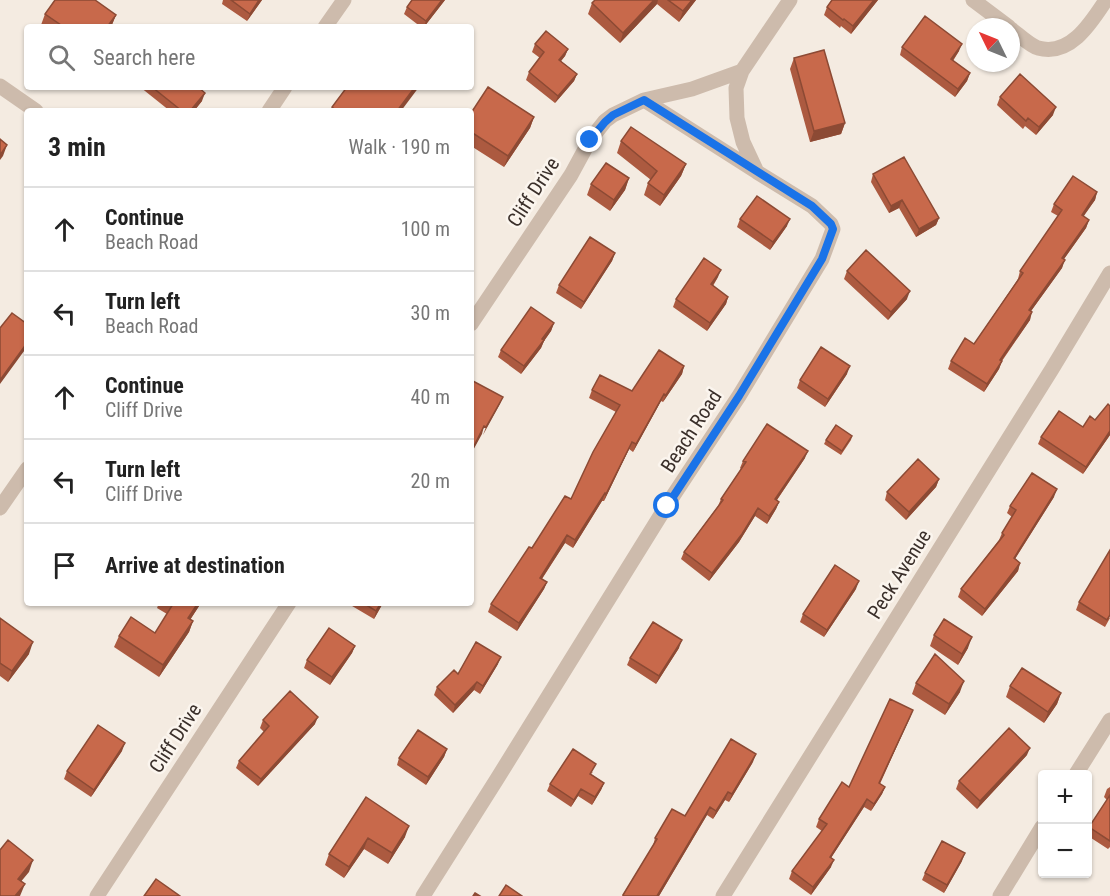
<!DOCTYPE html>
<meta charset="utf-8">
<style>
:root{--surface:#fff;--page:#f6f6f6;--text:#222;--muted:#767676;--line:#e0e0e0}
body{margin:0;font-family:"Roboto Condensed",sans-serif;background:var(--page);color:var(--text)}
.controls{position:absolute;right:18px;bottom:18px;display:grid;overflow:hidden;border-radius:6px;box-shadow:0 2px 4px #0004}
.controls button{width:54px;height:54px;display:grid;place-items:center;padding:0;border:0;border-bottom:2px solid var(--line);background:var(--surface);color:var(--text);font:30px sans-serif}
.compass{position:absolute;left:966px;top:18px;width:54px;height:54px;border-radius:50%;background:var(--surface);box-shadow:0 2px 4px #0004;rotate:313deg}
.stop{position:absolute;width:18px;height:18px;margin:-14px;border:4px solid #1a73e8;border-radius:50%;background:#fff}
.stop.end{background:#1a73e8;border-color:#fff;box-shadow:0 2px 6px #0008}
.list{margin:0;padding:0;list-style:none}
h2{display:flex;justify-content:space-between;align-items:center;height:78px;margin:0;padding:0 24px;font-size:26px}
h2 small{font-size:20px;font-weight:400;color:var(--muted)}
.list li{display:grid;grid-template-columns:39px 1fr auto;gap:18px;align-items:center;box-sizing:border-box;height:84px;padding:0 24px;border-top:2px solid var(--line)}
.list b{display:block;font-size:22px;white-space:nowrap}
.list p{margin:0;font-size:20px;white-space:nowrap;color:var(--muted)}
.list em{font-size:20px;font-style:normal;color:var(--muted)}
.icon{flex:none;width:33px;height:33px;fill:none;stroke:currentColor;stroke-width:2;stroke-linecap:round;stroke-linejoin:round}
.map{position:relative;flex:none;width:1110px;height:896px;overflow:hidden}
.search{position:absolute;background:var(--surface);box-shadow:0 2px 4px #0004;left:24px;top:24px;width:450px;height:66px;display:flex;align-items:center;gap:15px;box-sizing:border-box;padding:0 21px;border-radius:6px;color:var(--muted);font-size:22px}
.panel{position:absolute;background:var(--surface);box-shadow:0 2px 4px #0004;left:24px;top:108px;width:450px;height:498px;border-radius:6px}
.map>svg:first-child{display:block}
</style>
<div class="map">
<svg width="1110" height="896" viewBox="0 0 1110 896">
<rect width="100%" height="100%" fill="#f4ebe1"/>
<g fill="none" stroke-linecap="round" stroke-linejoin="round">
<path stroke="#cdbbac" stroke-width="15" d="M973,0l36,27
M325,27l19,-27
M1011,29c8,6 18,16 27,19 32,9 53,-25 68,-48
M0,86l36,25
M644,100l113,72
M269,111l16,-24
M471,324l100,-149 19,-35 15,-19 8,-6 31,-15 48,-11 50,-18
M0,508l27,-39
M1076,774l34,-54
M97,896l192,-293
M423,896l74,-117 170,-274 72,-109 83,-137 11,-30 -2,-5 -19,-18 -55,-34 -14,-30 -6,-24 -1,-30 6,-17 48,-71
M723,896l329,-527 58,-96
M1000,896l42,-69"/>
</g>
<path fill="#ac5a40" d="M223,0h39l-15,21 -25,-17z
M412,0h33l-21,27h-3l-17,-13 3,-7z
M595,0h101l-17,22 -22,-18 -37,39 -32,-29 4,-11z
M832,0h46l-27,34 -10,-8 -1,2 -16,-13 3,-8z
M45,14l71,1 -5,12h-67l-3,-2z
M535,44l33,5 -3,7 -4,5 16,13 -3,7 -19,22 -29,-23 3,-8 11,-14 -8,-6z
M902,47l57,4 -6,10 17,12 -3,8 -12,16 -55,-42z
M794,58l51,65 -4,11 -31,8 -20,-73z
M140,87h58l4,14 -8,10h-24z
M1000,97l53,18 -17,20 -11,-9 -2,3 -26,-24z
M471,113l63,4 -4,11 -26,39 -33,-21z
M621,141l65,23 -5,12 -21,30 -16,-11 4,-12 3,-3 -34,-27z
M873,174l66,44 -3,7 -20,12 -17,-29 -10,5 -18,-31z
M629,178l-4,12 -15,21 -23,-16 4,-11z
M1097,192l-2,8 -12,16 6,4 -3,8 -22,31 -2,9 -31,43 -1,9 -28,41 -3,8 -15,23 -36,-23 3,-8 23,-17 44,-65 2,-8 38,-55 -7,-4 3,-8z
M740,219l47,7 -17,24 -33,-23z
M615,253l-3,8 -31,48 -25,-16 3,-8z
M847,271l60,28 -19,21 -44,-41z
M718,277l-5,9 15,11 -2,7 -19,27 -34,-24 3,-8z
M554,323l-3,8 -7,10 -3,7 -20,26 -23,-17 3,-7z
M684,366l-2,8 -19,28 -2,-1 -28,51 -4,-3 -25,52h-2l-29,47 -8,-5 -23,36 5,3 -3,7 -27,42 -29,-19 3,-8 41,-56 39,-49 45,-87 -27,-14 3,-8 40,1z
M847,374l-22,33 -28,-19 3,-8z
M1110,406v29l-27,39 -45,-30 3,-7 42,-10 12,-7z
M852,436l-1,4 -10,15 -17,-11 2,-4z
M805,458l-28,42 2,2 -3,7 -9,15 -12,-8 -16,26 -30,39 -28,-22 3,-7 34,-46 3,-7 20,-30 -1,-1 3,-7z
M939,479l-3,8 -30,33 -21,-20 2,-8z
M1054,497l-39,62 5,4 -2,8 -36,45 -24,-19 3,-8 38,-49 3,-7 10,-16 -5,-4 3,-7z
M856,589l-32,48 -24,-15 3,-8z
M1079,602l31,16 -5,9 -29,-17z
M159,603h42l-11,17 3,1 -4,11 -30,45 -45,-30 5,-11 36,-3 12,-19 -10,-6z
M347,603h36l-9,16z
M0,618l29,36 -21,28 -8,-6z
M934,635l34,13 -10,17 -28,-19z
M355,646l-3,7 -22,32 -26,-17 3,-8z
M679,648l-23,36 -29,-19 3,-7z
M498,664l-18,30 -6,-4 -21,23 -19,-18 3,-8 21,-13z
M916,683l44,9 -15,23 -33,-21z
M1010,686l51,7 -4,11 -13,19 -38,-26z
M913,710l-33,74 5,3 -3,7 -11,17 -7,-4 -33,51v9l-20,28 -22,-16 3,-8 30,-40 -6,-4 3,-8 30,-32z
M263,720l52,4 -57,62 -22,-18 3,-7 25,-29 -4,-4z
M447,749l-3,8 -18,28 -29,-20 2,-7z
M122,751l-31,46 -27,-18 3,-8z
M1027,755l-50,54 -21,-20 3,-8z
M753,762l-24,40 -4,-2 -12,19 -6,-4 -48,81h-37l31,-50 2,-8z
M593,772l-2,2 13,9 -3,7 -9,15 -14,-9 -7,11 -24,-16 3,-7z
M1110,787v60l-2,2 -20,-13v-4l1,-5 18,-27 -3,-3 3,-8z
M366,797l39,40 -17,27 -24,-15 -20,29 -19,-13 4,-11z
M962,861l-18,32 -22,-13 3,-7z"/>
<path fill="#8c4a34" d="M259,0h3l-15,21 3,-7z
M442,0h3l-21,27 2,-6z
M654,0h4l-1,4 -37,39 3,-10z
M692,0h4l-17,22 4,-11z
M874,0h4l-27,34 2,-8z
M116,15l-5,12h-4z
M962,44l-3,7 -11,16 3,-8z
M568,49l-3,7 -9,11 3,-7z
M970,73l-3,8 -12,16 3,-8z
M577,74l-3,7 -19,22 3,-7z
M415,87h4l-18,24h-4z
M205,93l-3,8 -8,10h-4z
M1056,107l-3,8 -17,20 3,-8z
M534,117l-4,11 -26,39 4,-11z
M845,123l-4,11 -31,8 4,-11z
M7,145l-4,11 -3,4v-5z
M686,164l-5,12 -21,30 4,-11z
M629,178l-4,12 -15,21 4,-11z
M1097,192l-2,8 -16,23 3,-8z
M902,200l-3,8 -10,5 2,-7z
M939,218l-3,7 -20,12 3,-8z
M790,219l-3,7 -17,24 3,-8z
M1089,220l-3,8 -27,38 3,-8z
M615,253l-3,8 -31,48 3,-7z
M1065,260l-3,8 -36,50 3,-8z
M721,270l-3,7 -10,15 3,-8z
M910,291l-3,8 -19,21 3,-8z
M728,297l-2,7 -19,27 3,-8z
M1032,312l-2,8 -33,47 3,-7z
M554,323l-3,8 -7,10 -3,7 -20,26 3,-8z
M27,343v4l-27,37v-4z
M1002,361l-3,8 -15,23 3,-8z
M684,366l-2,8 -19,28 3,-7z
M850,366l-3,8 -22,33 3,-8z
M664,394l-3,7 -28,51 3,-8z
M503,397l-3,7 -17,31 3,-8z
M484,426l-2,8 -11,20v-2z
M1110,431v4l-27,39 3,-7z
M632,442l-3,7 -25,52 2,-7z
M808,451l-3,7 -33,49 3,-8z
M939,479l-3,8 -30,33 3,-8z
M1057,489l-3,8 -43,68 3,-7z
M605,493l-3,8 -29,47 2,-8z
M779,502l-3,7 -9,15 2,-8z
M758,508l-3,8 -16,26 -30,39 3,-8z
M567,535l-2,8 -28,43 3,-8z
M1020,563l-2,8 -36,45 3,-7z
M859,581l-3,8 -32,48 3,-7z
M547,582l-3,7 -27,42 2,-8z
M198,603h3l-17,26 4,-11z
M381,603h2l-9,16 2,-8z
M193,621l-4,11 -30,45 4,-12z
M972,637l-4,11 -10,17 4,-11z
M682,640l-3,8 -23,36 3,-8z
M33,642l-4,12 -21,28 4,-11z
M355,646l-3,7 -22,32 2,-8z
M501,657l-3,7 -18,30 3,-8z
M964,681l-4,11 -15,23 4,-11z
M477,682l-3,8 -21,23 2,-8z
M1061,693l-4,11 -13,19 4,-11z
M913,710l-3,8 -34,73 3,-8z
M318,717l-3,7 -57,62 3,-7z
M125,743l-3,8 -31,46 3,-7z
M1030,748l-3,7 -50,54 3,-8z
M447,749l-3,8 -18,28 2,-8z
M756,754l-3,8 -24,40 3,-8z
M604,783l-3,7 -9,15 3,-8z
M885,787l-3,7 -11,17 3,-7z
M581,789l-3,7 -7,11 3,-7z
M728,792l-3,8 -12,19 3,-8z
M867,799l-3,8 -37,57 3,-7z
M710,807l-3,8 -48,81h-2z
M409,826l-4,11 -17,27 4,-11z
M368,838l-4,11 -20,29 5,-11z
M965,853l-3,8 -18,32 3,-8z
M33,860l-4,12 -15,18 4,-11z
M834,860l-3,7 -20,28 2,-8z
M25,884l-5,12h-5z"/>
<path fill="#c8694b" stroke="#8c4a34" stroke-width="1.5" d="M55,0h40l21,15 -9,12h-43l-19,-13z
M231,0h28l-9,14z
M412,0h30l-16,21 -19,-14z
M595,0h59l-31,33 -31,-30z
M668,0h24l-9,11z
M832,0h42l-21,26 -9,-7 -1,1 -16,-13z
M925,16l37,28 -11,15 19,14 -12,16 -56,-42z
M546,31l22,18 -9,11 18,14 -19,22 -29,-24 15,-20 -9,-8z
M824,50l21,73 -31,8 -20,-73z
M1020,74l36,33 -17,20 -11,-9 -2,3 -26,-24z
M152,87h46l7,6 -15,18h-8z
M347,87h68l-18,24h-60l-5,-4z
M488,87l46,30 -26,39 -37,-24v-19z
M631,127l55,37 -22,31 -16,-12 9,-12 -36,-30z
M0,139l7,6 -7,10z
M904,157l35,61 -20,11 -17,-29 -11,6 -18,-32z
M606,163l23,15 -15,22 -23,-16z
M1073,176l24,16 -15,23 7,5 -27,38 3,2 -36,50 3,2 -32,48 2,1 -15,23 -36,-23 14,-23 9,6 49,-71 -3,-2 42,-61 -8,-6z
M757,196l33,23 -17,23 -33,-23z
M590,237l25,16 -31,49 -25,-17z
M866,250l44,41 -19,21 -44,-41z
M704,258l17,12 -10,14 17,13 -18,26 -34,-24z
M531,307l23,16 -12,16 2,1 -20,26 -23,-16z
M12,313l15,11v19l-27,37v-52z
M821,347l29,19 -22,33 -28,-19z
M659,350l25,16 -18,29 -2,-1 -28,50 -4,-2 -26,52 -1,-1 -30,47 -8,-5 -27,43 7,4 -28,41 -28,-19 38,-57 3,1 33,-52 6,3 22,-47 27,-47 -28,-15 8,-15 32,16z
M471,380l32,17 -17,30 -2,-1 -13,26z
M1108,404l2,2v25l-24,36 -45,-30 18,-26 24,16 7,-11 5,4z
M767,424l41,27 -33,48 4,3 -10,14 -11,-8 -16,26 -30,39 -28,-21 39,-52 -2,-1 25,-37 -3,-1z
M836,425l16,11 -10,15 -16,-11z
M918,459l21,20 -30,33 -22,-20z
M1032,473l25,16 -43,69 6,5 -35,46 -24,-20 43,-54 -2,-2 14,-23 -6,-4z
M1110,550v65l-3,5 -28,-18z
M835,565l24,16 -32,49 -24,-16z
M171,603h27l-10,15 5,3 -30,44 -44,-29 12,-19 24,16 18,-29z
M363,603h18l-5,8z
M0,618l33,24 -21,29 -12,-8z
M944,619l28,18 -10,17 -28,-19z
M653,622l29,18 -23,36 -29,-18z
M329,628l26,18 -23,31 -25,-17z
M476,642l25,15 -18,29 -6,-4 -22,23 -18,-18 17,-17 4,4z
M935,654l29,27 -15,23 -33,-21z
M1022,668l39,25 -13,19 -38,-26z
M290,691l28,26 -57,62 -22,-18 30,-35 -6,-6z
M890,699l23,11 -34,73 6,4 -11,17 -7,-5 -37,58 4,3 -21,27 -21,-16 35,-47 -8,-5 23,-37 7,5z
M98,725l27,18 -31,47 -27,-19z
M1009,728l21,20 -50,53 -21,-20z
M418,730l29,19 -19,28 -29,-19z
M731,739l25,15 -24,40 -4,-2 -12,19 -6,-4 -53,89h-33l-1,-1 34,-56 -2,-1 17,-29 13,7z
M573,749l23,15 -6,10 14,9 -9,14 -14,-8 -7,11 -24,-16z
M1110,795v46l-21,-14z
M366,797l43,29 -17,27 -24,-15 -19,29 -20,-13z
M8,840l25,20 -15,19 7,5 -10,12h-15v-46z
M942,841l23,12 -18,32 -22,-12z
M156,879l24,17h-36z
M506,885l16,11h-23z
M475,893l5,3h-7z"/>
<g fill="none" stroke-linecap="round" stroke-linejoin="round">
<path stroke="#1a73e8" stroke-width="8" d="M590,140l15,-18 8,-7 31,-15 168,106 19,18 2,5 -11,30 -83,137 -72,110"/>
</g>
<g text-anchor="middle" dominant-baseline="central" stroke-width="5" stroke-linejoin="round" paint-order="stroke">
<g font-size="20" fill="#3b302b" stroke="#fbf5ee">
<text transform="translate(533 192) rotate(-57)">Cliff Drive</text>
<text transform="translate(691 431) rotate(-57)">Beach Road</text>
<text transform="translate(899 574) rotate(-58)">Peck Avenue</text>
<text transform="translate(175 738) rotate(-57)">Cliff Drive</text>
</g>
</g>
</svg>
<div class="controls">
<button>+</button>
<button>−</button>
</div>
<svg class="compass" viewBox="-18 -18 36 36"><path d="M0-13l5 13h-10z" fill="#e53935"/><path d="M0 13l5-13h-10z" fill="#767676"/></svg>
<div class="stop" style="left:667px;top:506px"></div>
<div class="stop end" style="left:590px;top:140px"></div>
<div class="search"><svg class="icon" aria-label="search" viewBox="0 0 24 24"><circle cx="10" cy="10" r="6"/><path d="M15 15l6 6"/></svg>Search here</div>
<section class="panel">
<h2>3 min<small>Walk · 190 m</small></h2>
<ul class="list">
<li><svg class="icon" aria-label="ahead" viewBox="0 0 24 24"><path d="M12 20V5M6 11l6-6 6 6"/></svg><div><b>Continue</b><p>Beach Road</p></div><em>100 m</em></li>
<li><svg class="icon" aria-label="left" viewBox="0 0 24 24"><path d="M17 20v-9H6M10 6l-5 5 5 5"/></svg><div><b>Turn left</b><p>Beach Road</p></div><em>30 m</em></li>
<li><svg class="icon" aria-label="ahead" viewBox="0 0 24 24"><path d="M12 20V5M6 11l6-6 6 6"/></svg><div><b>Continue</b><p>Cliff Drive</p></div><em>40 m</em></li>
<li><svg class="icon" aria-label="left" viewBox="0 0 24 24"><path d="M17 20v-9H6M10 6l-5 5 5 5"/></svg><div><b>Turn left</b><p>Cliff Drive</p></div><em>20 m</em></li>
<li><svg class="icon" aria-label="arrive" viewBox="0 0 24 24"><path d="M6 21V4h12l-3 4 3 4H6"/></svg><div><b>Arrive at destination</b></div></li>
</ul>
</section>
</div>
